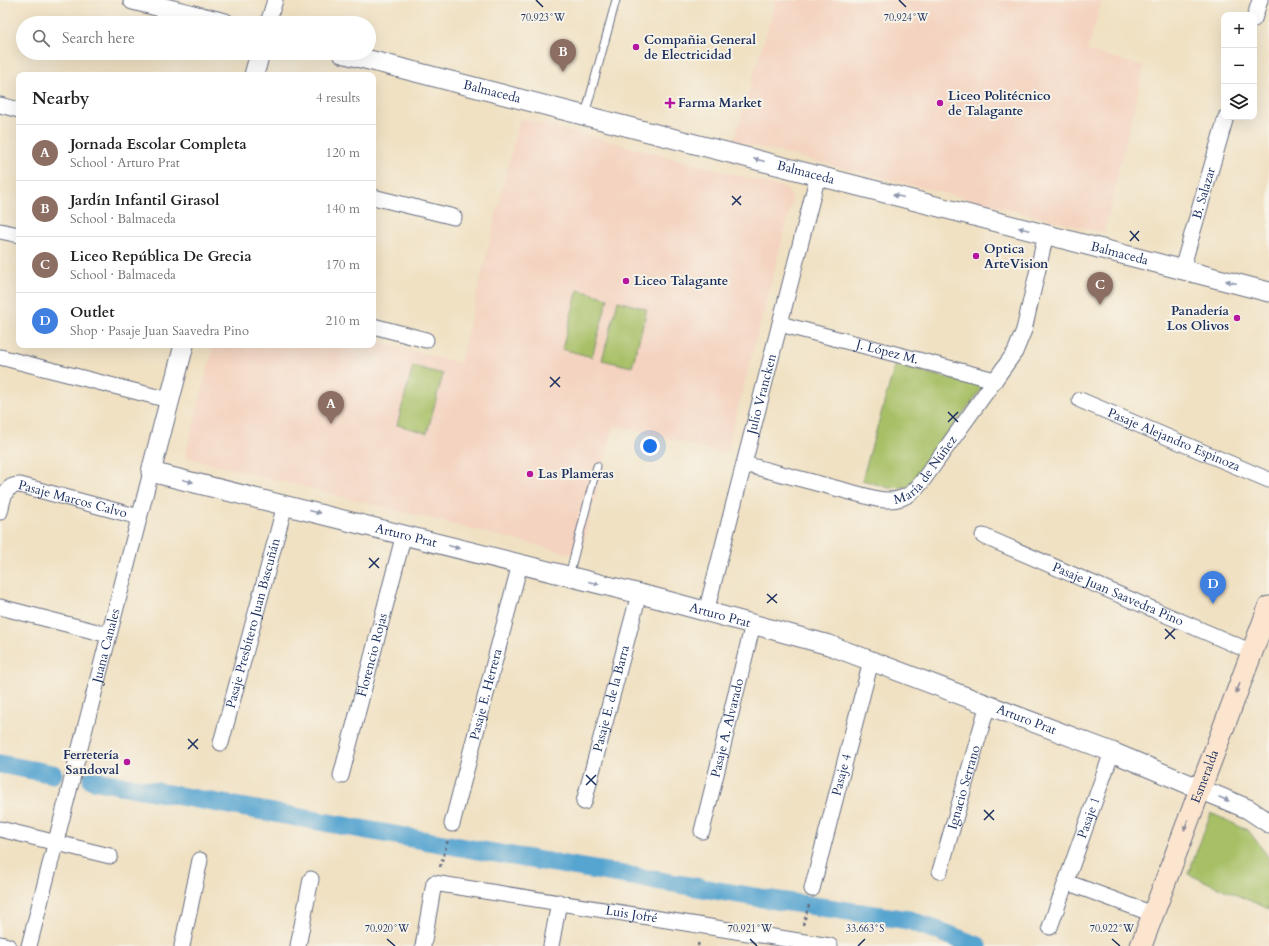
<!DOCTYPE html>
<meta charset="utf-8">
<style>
:root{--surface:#fff;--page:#f2f2f2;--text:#222;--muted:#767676;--line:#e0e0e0;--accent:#ea580c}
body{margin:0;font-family:Cardo,serif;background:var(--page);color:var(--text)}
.controls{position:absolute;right:12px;top:12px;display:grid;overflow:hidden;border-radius:8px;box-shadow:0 4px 16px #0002}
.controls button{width:36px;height:36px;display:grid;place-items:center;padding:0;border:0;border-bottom:1px solid var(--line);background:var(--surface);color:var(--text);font:20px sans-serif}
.you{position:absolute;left:650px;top:446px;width:14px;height:14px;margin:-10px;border:3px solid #fff;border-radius:50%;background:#1a73e8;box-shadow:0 0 0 6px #1a73e833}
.badge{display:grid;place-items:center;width:26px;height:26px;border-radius:50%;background:var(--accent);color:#fff;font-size:13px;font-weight:700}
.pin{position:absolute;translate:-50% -33px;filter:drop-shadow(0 1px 2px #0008)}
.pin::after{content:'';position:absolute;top:21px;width:14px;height:12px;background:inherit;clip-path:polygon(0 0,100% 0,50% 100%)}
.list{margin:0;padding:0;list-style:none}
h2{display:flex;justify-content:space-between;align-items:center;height:52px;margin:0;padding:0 16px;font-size:17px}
h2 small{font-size:13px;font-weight:400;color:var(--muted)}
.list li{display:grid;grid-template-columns:26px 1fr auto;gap:12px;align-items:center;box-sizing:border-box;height:56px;padding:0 16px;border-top:1px solid var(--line)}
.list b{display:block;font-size:15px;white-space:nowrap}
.list p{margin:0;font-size:13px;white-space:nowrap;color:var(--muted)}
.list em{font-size:13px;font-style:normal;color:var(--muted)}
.icon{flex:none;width:22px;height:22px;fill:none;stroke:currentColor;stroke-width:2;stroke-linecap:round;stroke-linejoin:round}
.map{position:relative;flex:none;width:1269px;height:946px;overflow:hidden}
.search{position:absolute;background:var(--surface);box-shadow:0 4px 16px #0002;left:16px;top:16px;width:360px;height:44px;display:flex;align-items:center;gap:10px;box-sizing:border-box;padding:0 14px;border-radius:22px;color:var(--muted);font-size:15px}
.panel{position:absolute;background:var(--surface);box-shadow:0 4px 16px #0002;left:16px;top:72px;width:360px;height:276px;border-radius:8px}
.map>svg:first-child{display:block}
</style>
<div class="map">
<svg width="1269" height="946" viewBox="0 0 1269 946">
<rect width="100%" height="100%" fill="#f7f3e8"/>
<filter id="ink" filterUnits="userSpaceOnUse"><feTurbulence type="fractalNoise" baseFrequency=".025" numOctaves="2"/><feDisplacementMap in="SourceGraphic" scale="8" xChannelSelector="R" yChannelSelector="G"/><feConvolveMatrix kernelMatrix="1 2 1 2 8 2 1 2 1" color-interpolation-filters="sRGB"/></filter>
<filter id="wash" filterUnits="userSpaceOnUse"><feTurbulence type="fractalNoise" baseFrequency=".012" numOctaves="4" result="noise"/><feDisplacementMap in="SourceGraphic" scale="16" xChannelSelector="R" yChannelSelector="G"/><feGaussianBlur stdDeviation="0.9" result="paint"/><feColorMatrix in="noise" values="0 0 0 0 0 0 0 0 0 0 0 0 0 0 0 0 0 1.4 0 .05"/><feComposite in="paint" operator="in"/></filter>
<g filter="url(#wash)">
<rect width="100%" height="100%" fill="#f0e1c3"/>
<path fill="#f4d3c0" d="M776,0h326l-15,51 57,15 -40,167 -370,-92z
M520,118l265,70 8,11 -67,254 -112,-28 -34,131 -395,-99 29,-112h159v-4l87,22z"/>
<path fill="#a7c066" stroke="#617862" d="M578,290l30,8 -16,59 -30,-8z
M618,301l29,8 -15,58 -30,-7z
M895,365l88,22 -76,100 -18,1 -27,-8z
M413,366l30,8 -16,59 -30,-8z
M1211,813l38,18 20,27v51l-81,-35z"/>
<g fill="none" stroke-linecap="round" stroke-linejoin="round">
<path stroke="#57a4d0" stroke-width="19" d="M0,764l53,10
M92,780l385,70 290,49 142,21 69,26"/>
</g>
</g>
<g filter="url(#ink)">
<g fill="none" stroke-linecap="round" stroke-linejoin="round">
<defs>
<path id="service" d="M585,115l31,-115
M569,576l28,-110"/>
<g id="minor">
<path d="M1254,19l6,-19"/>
<path d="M268,23l7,-23"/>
<path d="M0,105l19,5"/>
<path d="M373,197l81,20"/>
<path d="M0,231l19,4"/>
<path id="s1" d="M1182,269l44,-152"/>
<path id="s2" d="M780,324l215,56"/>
<path d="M373,326l53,14"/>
<path d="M0,357l169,43"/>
<path id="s3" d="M1080,400l189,80"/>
<path id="s4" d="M744,464l133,35c18,3 32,0 44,-16l94,-131 9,-22 22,-96"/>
<path id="s5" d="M0,512c3,-12 4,-28 20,-27l119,32"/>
<path id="s6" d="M983,536l269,116"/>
<path d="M0,607l109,28"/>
<path id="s7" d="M706,612l112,-437"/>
<path id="s8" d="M221,743l64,-238"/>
<path id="s9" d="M341,776l63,-242"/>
<path id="s10" d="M584,802l55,-208"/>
<path id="s11" d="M452,824l68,-260"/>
<path d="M0,829l110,27"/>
<path id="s12" d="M702,831l51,-207"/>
<path id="s13" d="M940,871l48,-167"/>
<path d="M1066,882l87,32"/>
<path id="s14" d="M812,889l59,-228"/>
<path id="s15" d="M1050,927l62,-175"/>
<path d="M0,944l8,2"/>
<path id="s16" d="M29,946l122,-474"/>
<path d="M182,946l18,-86"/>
<path d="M298,946l13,-67"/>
<path id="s17" d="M423,946l11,-63 396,63"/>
<path d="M551,946l8,-44"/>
</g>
<g id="tertiary">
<path d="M133,0l92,23"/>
<path id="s18" d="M342,53l927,239"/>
<path d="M254,75l6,-22"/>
<path id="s19" d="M184,345l-33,127 509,127 169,46 283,107 136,57 21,14"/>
</g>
<g id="secondary">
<path id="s20" d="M1141,946l128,-339"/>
</g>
</defs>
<use href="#service" stroke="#666d81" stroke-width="9"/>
<use href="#minor" stroke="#666d81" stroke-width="17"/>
<use href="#tertiary" stroke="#666d81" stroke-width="21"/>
<use href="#secondary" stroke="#666d81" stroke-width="23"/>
<path stroke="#666d81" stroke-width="2.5" stroke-dasharray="3 3" stroke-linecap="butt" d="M440,867l8,-27
M803,925l6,-20
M698,946l1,-5"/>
<use href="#service" stroke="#fff" stroke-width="7"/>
<use href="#minor" stroke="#fff" stroke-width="15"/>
<use href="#tertiary" stroke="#fff" stroke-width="19"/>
<use href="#secondary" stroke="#fbe5cf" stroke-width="21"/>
</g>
<defs><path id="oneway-solid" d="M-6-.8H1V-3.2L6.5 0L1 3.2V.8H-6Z"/></defs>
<g fill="#8d97ae">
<use href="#oneway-solid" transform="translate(759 160) rotate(-166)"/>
<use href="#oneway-solid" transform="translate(898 196) rotate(-166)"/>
<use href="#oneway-solid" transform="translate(1024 229) rotate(-166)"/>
<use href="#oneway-solid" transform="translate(1231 282) rotate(-165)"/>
<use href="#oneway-solid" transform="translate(188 481) rotate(14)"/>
<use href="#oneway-solid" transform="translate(315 512) rotate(14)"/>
<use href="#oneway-solid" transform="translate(454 547) rotate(15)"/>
<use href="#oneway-solid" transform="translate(594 583) rotate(14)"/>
<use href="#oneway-solid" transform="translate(1224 799) rotate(23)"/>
</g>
<g fill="#8b8a96">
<use href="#oneway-solid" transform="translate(1238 688) rotate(111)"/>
<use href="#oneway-solid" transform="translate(1186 825) rotate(110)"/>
</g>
</g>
<path fill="none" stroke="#1b2f5e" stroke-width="1.5" d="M536,0l7,7M899,0l7,7M732,196l9,9M732,205l9,-9M1130,231l9,10M1130,241l9,-10M550,377l10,10M550,387l10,-10M948,412l10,10M948,422l10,-10M369,558l10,10M369,568l10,-10M767,594l10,9M767,603l10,-9M1165,629l10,10M1165,639l10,-10M188,739l10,10M188,749l10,-10M586,775l10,10M586,785l10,-10M984,810l10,10M984,820l10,-10M387,939l8,7M750,939l7,7M1112,939l8,7M858,946l7,-7"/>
<g fill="#b5179e" stroke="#f7f3e8" stroke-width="1.5">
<circle cx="636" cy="47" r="4"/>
<path d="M668 97h4v4h4v4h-4v4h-4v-4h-4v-4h4z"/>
<circle cx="940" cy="103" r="4"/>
<circle cx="976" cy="256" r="4"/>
<circle cx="626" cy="281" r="4"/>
<circle cx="1237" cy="318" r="4"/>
<circle cx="530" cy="474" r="4"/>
<circle cx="127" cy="762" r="4"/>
</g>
<g text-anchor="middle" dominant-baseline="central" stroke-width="4" stroke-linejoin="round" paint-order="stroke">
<g font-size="13" font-weight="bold" fill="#1b2f5e" stroke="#f7f3e8" text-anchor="start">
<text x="644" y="40">Compañia General<tspan x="644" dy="15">de Electricidad</tspan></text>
<text x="948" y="96">Liceo Politécnico<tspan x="948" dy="15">de Talagante</tspan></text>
<text x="678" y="103">Farma Market</text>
<text x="984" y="249">Optica<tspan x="984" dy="15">ArteVision</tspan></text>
<text x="634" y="281">Liceo Talagante</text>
<text x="1229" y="311" text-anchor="end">Panadería<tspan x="1229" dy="15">Los Olivos</tspan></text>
<text x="538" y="474">Las Plameras</text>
<text x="119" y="755" text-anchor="end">Ferretería<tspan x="119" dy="15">Sandoval</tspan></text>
</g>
<g font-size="13" fill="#1b2f5e" stroke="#f7f3e8">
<text stroke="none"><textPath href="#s18" startOffset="155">Balmaceda</textPath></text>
<text stroke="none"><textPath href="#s18" startOffset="479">Balmaceda</textPath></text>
<text stroke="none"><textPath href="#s1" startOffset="79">B. Salazar</textPath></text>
<text stroke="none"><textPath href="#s18" startOffset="803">Balmaceda</textPath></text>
<text stroke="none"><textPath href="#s2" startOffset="111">J. López M.</textPath></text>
<text stroke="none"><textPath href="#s7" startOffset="225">Julio Vrancken</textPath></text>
<text stroke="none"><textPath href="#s3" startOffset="102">Pasaje Alejandro Espinoza</textPath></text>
<text stroke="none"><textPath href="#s4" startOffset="199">María de Núñez</textPath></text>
<text stroke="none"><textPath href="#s5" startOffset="92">Pasaje Marcos Calvo</textPath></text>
<text stroke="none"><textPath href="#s19" startOffset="394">Arturo Prat</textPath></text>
<text stroke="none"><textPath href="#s6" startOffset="147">Pasaje Juan Saavedra Pino</textPath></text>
<text stroke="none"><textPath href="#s19" startOffset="718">Arturo Prat</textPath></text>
<text stroke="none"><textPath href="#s8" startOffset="124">Pasaje Presbítero Juan Bascuñán</textPath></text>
<text stroke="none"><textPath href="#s16" startOffset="310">Juana Canales</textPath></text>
<text stroke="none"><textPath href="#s9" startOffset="125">Florencio Rojas</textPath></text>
<text stroke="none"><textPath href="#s11" startOffset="134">Pasaje E. Herrera</textPath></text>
<text stroke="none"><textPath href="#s10" startOffset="107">Pasaje E. de la Barra</textPath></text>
<text stroke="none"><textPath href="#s19" startOffset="1042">Arturo Prat</textPath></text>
<text stroke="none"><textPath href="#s12" startOffset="106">Pasaje A. Alvarado</textPath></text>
<text stroke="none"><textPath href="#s14" startOffset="118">Pasaje 4</textPath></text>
<text stroke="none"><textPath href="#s20" startOffset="181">Esmeralda</textPath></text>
<text stroke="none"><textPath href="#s13" startOffset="87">Ignacio Serrano</textPath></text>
<text stroke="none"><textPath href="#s15" startOffset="116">Pasaje 1</textPath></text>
<text stroke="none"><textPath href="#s17" startOffset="264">Luis Jofré</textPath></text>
</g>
</g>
<g font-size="10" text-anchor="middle" fill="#1b2f5e" stroke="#f7f3e8" stroke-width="4" stroke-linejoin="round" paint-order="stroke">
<text x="543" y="21">70.923°W</text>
<text x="906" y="21">70.924°W</text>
<text x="387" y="932">70.920°W</text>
<text x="750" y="932">70.921°W</text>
<text x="865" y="932">33.663°S</text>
<text x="1112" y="932">70.922°W</text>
</g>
</svg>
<div class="controls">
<button>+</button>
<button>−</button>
<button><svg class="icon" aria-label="layers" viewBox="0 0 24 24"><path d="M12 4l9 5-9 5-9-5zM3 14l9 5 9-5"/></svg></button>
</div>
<div class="you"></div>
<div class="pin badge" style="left:331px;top:424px;background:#8d6e63">A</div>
<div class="pin badge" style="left:563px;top:72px;background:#8d6e63">B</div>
<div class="pin badge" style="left:1100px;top:305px;background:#8d6e63">C</div>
<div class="pin badge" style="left:1213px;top:604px;background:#3f7fe0">D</div>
<div class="search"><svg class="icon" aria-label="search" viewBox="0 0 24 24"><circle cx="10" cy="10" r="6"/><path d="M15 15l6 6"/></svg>Search here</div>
<section class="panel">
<h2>Nearby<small>4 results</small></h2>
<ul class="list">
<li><span class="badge" style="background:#8d6e63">A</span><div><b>Jornada Escolar Completa</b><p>School · Arturo Prat</p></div><em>120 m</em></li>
<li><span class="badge" style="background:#8d6e63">B</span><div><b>Jardín Infantil Girasol</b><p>School · Balmaceda</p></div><em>140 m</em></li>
<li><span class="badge" style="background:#8d6e63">C</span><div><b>Liceo República De Grecia</b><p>School · Balmaceda</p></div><em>170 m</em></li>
<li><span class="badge" style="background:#3f7fe0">D</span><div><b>Outlet</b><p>Shop · Pasaje Juan Saavedra Pino</p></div><em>210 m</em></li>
</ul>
</section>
</div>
